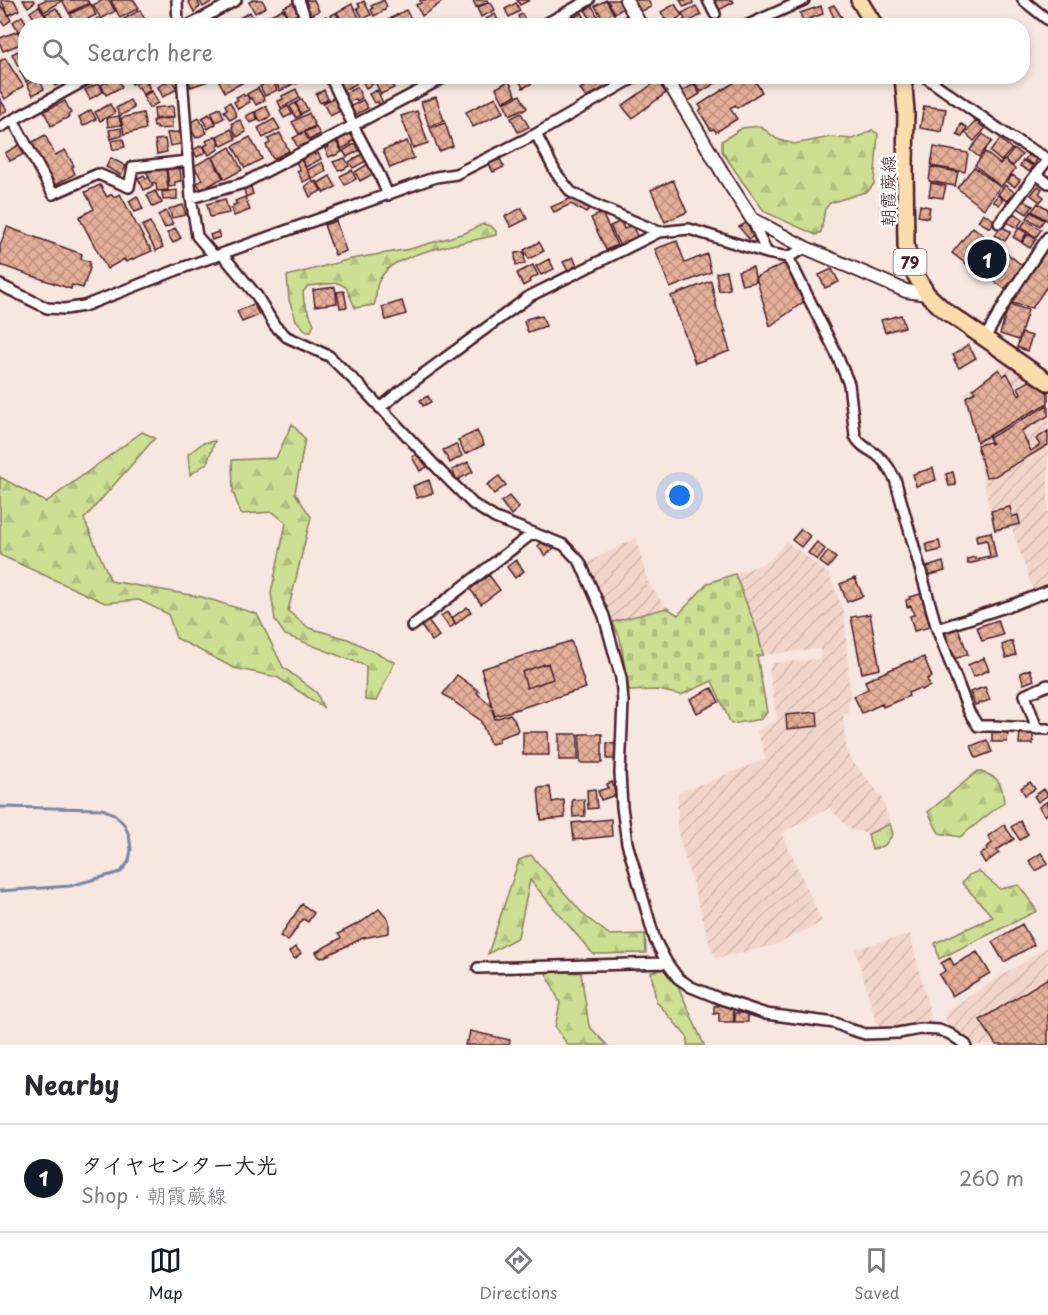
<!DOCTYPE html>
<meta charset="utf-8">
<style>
:root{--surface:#fff;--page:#f2f2f3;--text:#2b2b33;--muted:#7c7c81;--line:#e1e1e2;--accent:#111827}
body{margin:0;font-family:"Playpen Sans","Klee One",sans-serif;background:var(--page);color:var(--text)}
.you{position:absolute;left:680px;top:496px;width:21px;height:21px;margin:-15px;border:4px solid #fff;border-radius:50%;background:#1a73e8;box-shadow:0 0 0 9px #1a73e833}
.badge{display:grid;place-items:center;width:39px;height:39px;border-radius:50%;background:var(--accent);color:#fff;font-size:20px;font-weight:700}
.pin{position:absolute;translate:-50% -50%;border:3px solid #fff;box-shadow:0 2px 6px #0006}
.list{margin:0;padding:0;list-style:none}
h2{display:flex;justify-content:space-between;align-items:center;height:78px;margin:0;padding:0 24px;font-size:26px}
h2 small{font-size:20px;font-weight:400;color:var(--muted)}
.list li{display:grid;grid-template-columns:39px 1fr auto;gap:18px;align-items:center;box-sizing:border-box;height:108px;padding:0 24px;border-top:2px solid var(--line)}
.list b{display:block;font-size:22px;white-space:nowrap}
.list p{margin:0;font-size:20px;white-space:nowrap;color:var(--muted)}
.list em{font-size:20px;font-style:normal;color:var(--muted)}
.icon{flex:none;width:33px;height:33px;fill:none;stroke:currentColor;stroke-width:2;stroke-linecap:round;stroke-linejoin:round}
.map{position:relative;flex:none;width:1048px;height:1045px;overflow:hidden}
.search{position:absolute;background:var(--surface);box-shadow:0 3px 9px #0003;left:18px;right:18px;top:18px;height:66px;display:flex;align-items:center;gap:15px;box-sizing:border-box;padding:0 21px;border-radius:24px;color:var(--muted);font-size:22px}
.sheet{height:186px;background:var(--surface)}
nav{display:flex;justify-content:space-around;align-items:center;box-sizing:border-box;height:84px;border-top:2px solid var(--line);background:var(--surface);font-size:16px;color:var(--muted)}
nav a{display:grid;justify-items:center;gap:3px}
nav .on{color:var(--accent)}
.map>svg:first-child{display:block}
</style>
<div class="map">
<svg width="1048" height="1045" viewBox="0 0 1048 1045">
<defs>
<pattern id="industrial-furrows" width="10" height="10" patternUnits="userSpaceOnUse" patternTransform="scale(1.5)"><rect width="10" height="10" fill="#f2d6cb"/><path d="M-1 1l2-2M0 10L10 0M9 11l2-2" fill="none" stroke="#d1b7ae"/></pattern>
<pattern id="grass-tufts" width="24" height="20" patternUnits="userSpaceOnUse" patternTransform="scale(1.5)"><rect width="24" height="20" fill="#ccdf93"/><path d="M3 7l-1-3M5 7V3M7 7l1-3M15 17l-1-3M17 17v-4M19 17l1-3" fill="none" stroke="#b1bf7f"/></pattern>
<pattern id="forest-firs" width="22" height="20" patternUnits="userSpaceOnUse" patternTransform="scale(1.5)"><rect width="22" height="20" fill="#ccdf93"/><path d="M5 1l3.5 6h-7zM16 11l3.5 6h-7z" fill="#b1bf7f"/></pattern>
<pattern id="cemetery-stones" width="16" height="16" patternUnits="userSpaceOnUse" patternTransform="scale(1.5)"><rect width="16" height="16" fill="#ccdf93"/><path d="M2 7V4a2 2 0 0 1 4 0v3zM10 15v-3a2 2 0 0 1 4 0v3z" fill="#b1bf7f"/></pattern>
<pattern id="building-cross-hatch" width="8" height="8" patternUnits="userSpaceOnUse" patternTransform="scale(1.5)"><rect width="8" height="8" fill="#e5b099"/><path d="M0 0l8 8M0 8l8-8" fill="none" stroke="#bc8f7d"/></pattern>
</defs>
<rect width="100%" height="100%" fill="#f7e7e0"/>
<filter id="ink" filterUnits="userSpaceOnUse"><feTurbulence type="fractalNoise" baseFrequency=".0167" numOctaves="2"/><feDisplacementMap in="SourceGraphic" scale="12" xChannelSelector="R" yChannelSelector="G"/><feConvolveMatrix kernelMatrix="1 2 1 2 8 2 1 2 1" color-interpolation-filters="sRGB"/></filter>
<g filter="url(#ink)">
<path fill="url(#industrial-furrows)" d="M1005,363l43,29v195l-14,6 -22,-65 -18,4 -18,-89 -12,-49z
M636,538l12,45 19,25 -55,14 -27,-58z
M786,541l42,32 16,38 6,81 -2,21 -5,1 4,38 5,9 30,36 8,27 -22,10 -17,-5 -22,-21 -47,25 40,89 -47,23 -59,13 -5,-10 -34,-119 1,-36 88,-34 -9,-28 20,-11 -8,-50 5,-7 46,-4v-10l-57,6 -5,-22 -23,-59 35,-13z
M910,934l20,79v12l-52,4 -23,-80z
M1048,946v99h-74l-14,-12 -13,-4 -2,-17z"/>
<path fill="url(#grass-tufts)" stroke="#8b7f5f" stroke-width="1.5" d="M890,824l3,10 -8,11 -13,5 -4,-16z"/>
<path fill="url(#forest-firs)" stroke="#8b7f5f" stroke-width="1.5" d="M760,126l17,13 17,5 37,-7 21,2 11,-4 9,-5 6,4 -4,50 -6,7 -38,12 -5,6 -4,23 -5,3 -51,-23 -23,-31 -20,-30v-10l20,-13z
M483,224l8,2 5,5v4c-31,8 -72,13 -100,28 -6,3 -13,10 -16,16 -6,9 -2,17 -6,26l-19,3 -9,-21 -8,-4 -30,3 -5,6 1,10 10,22 -3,7h-5l-10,-11 -7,-20 -2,-24 64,-17 59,-10 55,-16z
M292,424l13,15 -10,54 16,24 -23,94 21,17 39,11 47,23 -19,39 -11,-1 1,-34 -81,-31 -10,-15 -4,-27 15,-70 -13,-11 -32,2 -8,-22 -1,-32 44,-2z
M142,432l13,6 -71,81 27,62 91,16 55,17 26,53 34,26 6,14 -46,-30 -43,-9 -58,-30 -8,-24 -29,-14 -34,3 -105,-48v-78l46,25z
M215,441l-8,22 -17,12 -2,-21 15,-11z
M978,771c21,6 24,10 26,31l-44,35 -21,-4 -11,-21z
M531,855l55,62 24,18 35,-1 1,19 -53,1 -63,-74 -12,57 -30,17 31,-94z
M978,871l22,18 19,-4 18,26 -98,48 -4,-16 58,-26 -31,-34 7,-8z
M664,969l14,17 26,59h-17l1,-7 -32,-37 -5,-29z
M545,971l36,2 8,53 18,19h-39l-13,-18 5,-24z"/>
<path fill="url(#cemetery-stones)" stroke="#8b7f5f" stroke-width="1.5" d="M735,574l23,59 5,22 -6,1 10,56 -5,7 -31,5 -19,-43 -31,14 -23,-5 -29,1 -9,-53 -8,-16 55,-14 11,7 30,-32z"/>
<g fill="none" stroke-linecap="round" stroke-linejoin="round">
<path stroke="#7986a4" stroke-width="3" d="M0,807l102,2 12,5 10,10 5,11 2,14 -2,12 -8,11 -51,14 -70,5"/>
</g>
<path fill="url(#building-cross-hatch)" stroke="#4a1f2b" stroke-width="1.5" fill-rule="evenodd" d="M2,0h12l5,10 -10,5 -8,-14z
M23,0h11l1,2 -7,5z
M45,0h16l1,1 -18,11 -5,-9z
M62,0h25l2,3 -20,10z
M103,0h6l6,11 -14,8 -8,-14z
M111,0h23l5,8 -19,10z
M188,0h9l3,7 -6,5z
M199,0h16l-12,7z
M253,0h9l4,7 -11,6 -6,-11z
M304,0h10l5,11 -8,4 -6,-11 1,-1z
M384,0l3,7 -3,2 1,1 -11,6 -3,-6 2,-2 -2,-2z
M421,0h20l1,2 -20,14 -6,-11 5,-2 -1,-2z
M473,0h14l1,2 -12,5z
M517,0h13l-10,5z
M606,0l10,18 -12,8 -2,-4 2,-1 -9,-15z
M607,0h12l5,8 -9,5z
M634,0h14l3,7 -12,5z
M680,0h12l1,3 -9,4z
M714,0h18l2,2 -15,8z
M364,1l7,14 -8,4 -6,-11 3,-1 -2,-3z
M295,2l5,11 -12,5 -4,-11z
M489,2l1,2 1,-1 4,7 -14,7 -4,-9z
M516,3l4,8 -11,6 -4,-8z
M0,4l3,5 1,-1 7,12 -7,5 -3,-4h-1z
M91,4l5,11 -20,10 -6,-11z
M352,4l10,19 -5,3h-13l-7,-14z
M675,4l7,12 -14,8 -7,-12z
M834,5l10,16 -7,3 -8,-17z
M39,6l7,11 -9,6 -7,-11z
M592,6l6,11 -6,4 -7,-11z
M696,6l5,9 -14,8 -5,-10z
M821,6l2,8 -20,7 -3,-8z
M56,8l7,10 -11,7 -7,-11z
M283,9l6,12 -9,5h-18l-2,-6z
M140,10l8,16h-23l-3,-6z
M406,10l7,13 -4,3h-33z
M250,12l6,11 -5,3h-11l-3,-7z
M336,13l6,13h-10v-2l2,-1 -3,-8z
M582,13l7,12 -1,1h-10l-2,-4 2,-1 -3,-4z
M495,14l6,12h-15l-2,-6z
M522,14l6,11 -16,1 8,-5 -2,-5z
M626,15l8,10 -17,1 2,-3 -2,-2z
M22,16l6,10h-2v2l-7,4 -6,-10z
M326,16l5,10h-17l2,-1 -2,-3z
M572,17l4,9h-10l-2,-4z
M98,18l4,8 -17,-1z
M684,20l3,6h-16z
M18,31l5,12 -20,8 -3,-7v-6z
M20,50l5,11 -2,1 1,1 -6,3 -6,-12z
M5,58l18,28 -18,13 -5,-8v-30z
M26,69v7h4l1,3 -5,3 -6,-11z
M50,76h10l3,6 -8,4z
M128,76h15l-11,8z
M145,76h16l-13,7z
M206,76l2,5 -17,6 -4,-10z
M228,76h27l-30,16 -6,-11z
M279,76h10l4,8 -13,7 -6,-12z
M292,76h19l-15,8z
M347,76h5l4,8 -14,7 -4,-10z
M364,76h5l4,8 -7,4 -5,-9z
M372,76h16l6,12 -13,6z
M517,76h20l2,4 -16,8z
M601,76h2l6,9 -23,13 -6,-9z
M607,76h18l-13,8z
M703,76h14l2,5 -18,11 -7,-10z
M744,76h8l10,16 -25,16 -2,-3 -5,3 7,11 -21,13 -2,-3 -3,1 -12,-19 3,-2 -3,-4z
M117,77l5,10 -16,8 -5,-10z
M38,78l6,11 -11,6 -6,-11z
M144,79l7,11 -8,5 -4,-8 -2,1 -2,-4z
M171,79l6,10 -14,8 -5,-10z
M272,79l5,11 -12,6 -5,-10z
M509,81l7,14 -13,7 -7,-14z
M657,81l9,12 -34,25 -10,-12z
M99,83l4,9 -13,7 -5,-9z
M694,84l6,10 -16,10 -6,-10z
M357,87l5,11 -5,3 -1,-2 -7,3 -5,-8z
M258,88l7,12 -9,5 -4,-7 -2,1 -3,-5z
M296,89l4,9 -19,10 -3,-7 5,-2 -1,-3z
M324,90l4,9 -8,4 -4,-9z
M377,90l6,13 -4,2 -1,-3 -4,1 -5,-9z
M152,91l6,12 -9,5 -6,-12z
M243,94l1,2 3,-1 3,7 -12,7 -4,-7 4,-2 -2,-3z
M520,95l7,13 -4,3 -1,-2 -12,6 -6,-12z
M335,97l7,13 -12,6 -7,-13z
M436,97l8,24 -15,5 -8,-24z
M496,97l8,15 -31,15 -7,-15z
M0,99l7,11 -7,5z
M302,99l6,11 -7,4 -5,-11z
M130,100l4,8 -14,8 -4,-8z
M363,100l5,8 -13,7 -4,-9z
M65,101l6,12 -3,2 1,2 -18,9 -7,-15z
M230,102l7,14 -7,4 -6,-9 3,-2 -2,-4z
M295,103l6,12 -5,3 -6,-12z
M110,104l5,9 -15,8 -5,-9z
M173,106l1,11 -19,2 -1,-11z
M266,106l5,10 -10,6 -6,-10z
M288,106l4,8 -8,4 -4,-7z
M924,106l22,3 -4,23 -22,-4z
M220,108l4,10 -8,4 -5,-10z
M91,110l5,9 -13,7 -4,-9z
M417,111l11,32 -15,5 -12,-32z
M254,112l4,8 -8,3 -4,-7z
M143,113l3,16 -22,5 -3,-16z
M309,113l6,13 -16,8 -7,-12z
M521,113l8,14 -11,5 -7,-14z
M209,114l1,2h2l4,8 -8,5 -6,-11z
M119,116l2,9 -13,2 -1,-9z
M172,118v10l-15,1v-3l-3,1 -1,-7z
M199,118l8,15 -11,5 -6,-11 2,-1 -2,-3z
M274,119l6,10 -17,9 -5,-10z
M240,120l6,12 -9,5 -5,-10 1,-1 -1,-3z
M976,121l9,8 -11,12 -9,-8z
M445,123l8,23 -14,5 -9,-23z
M961,124l6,3 -5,10 -5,-2z
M316,127l4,7 -11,6 -4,-8z
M121,128l1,8 -11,3 -2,-9z
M231,129l5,10 -14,7 -5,-10z
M179,132l2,12 -11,2 -3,-13z
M304,132l6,10 -9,5 -4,-1 -4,-8z
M280,133l9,18 -16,8 -7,-14 4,-2 -2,-4z
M351,133l4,7 -5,2 1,2 -9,5 -5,-9z
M983,134l9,7 -13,16 -9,-7z
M45,135l10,20 10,-5 9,16 -2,1 3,7 -20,11 -3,-7 -4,1 -19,-35z
M216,136l4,9 -3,2 2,2 -10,6 -5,-9 4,-2 -2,-3z
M250,137l12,22 -17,9 -12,-22z
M123,139l2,8 -12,3 -2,-9z
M165,139l2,13 -10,2 -2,-14z
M1000,139l12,10 -11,12 -11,-9z
M336,141l6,11 -8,4 -1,-1 -4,2 -4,-8 4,-2 -1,-2z
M407,141l7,17 -24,10 -7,-18z
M356,143l4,7 -13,7 -4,-6z
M19,145l5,9 -14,7 -5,-8z
M202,145l4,7 -9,5 -4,-7z
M230,147l12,23 -17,9 -12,-22z
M934,147l34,6 -3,19 -34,-6z
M1014,149l8,6 -9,11 -8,-6z
M314,152l1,3 3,-2 3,6 -15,8 -5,-9z
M985,152l15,12 4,-4 11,9 -14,18 -26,-22z
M1029,153l9,5 -4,7 -9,-5z
M362,154l4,7 -13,7 -4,-6z
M211,157l12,21 -22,12 -4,-7 5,-3 -8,-14z
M111,158l15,8 -5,9 -15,-8z
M345,158l4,8 -7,4 -1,-1 -3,1 -5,-8z
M500,159l4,8 -11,5 -4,-8z
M301,160l10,18 -8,4 -6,-11 3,-1 -4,-8z
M1023,160l10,6 -3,6 -10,-6z
M322,162l4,9 -14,8 -5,-9z
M368,164l5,10 -13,7 -5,-9z
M931,167l27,5 -3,14 -26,-5z
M974,167l26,20 -16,22 -27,-21z
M180,168l1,13 -6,1v4l-6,1 -2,-18z
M166,169l2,21 -11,1 -1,-8h-4l-6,-12z
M352,170l4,9 -11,6 -5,-9z
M144,175l2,4 3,-2 4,9 -9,4 -6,-12z
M1012,175l8,5 -5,7 -8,-5z
M330,176l6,11 -12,6 -6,-10z
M673,180l14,32 -22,10 -14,-32z
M313,181l1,2 2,-2 5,10 -11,6 -5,-11z
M931,183l15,3 -3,12 -14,-2z
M100,185l7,12 5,-3 2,3 6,-3 28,52h1l3,5 -26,11 -2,-3 -17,10 -28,-52 15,-8 -9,-17z
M1005,185l9,7 -7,9 -9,-7z
M1038,186l4,3 -3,4 5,4 -4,5 -9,-7z
M251,187l2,7 -7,3 -2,-8z
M177,190v9l-14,1 -1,-8z
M155,191l7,12 -9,4 -6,-12z
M998,195l5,5 -4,5 -6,-4z
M137,196l6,13 -8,3 -6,-11z
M245,197l5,13 -16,6 -3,-8 3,-1 -1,-2 4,-1 -2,-3z
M574,197l17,9 -5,7 -15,-9 -17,8 -3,-5z
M225,199l4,14 -19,4 -3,-13z
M1021,199l12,7 -6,8 -11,-7z
M1038,203l10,6v12l-16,-10z
M183,205l3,10 -14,3 -3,-9z
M920,205l10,2 -2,11 -10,-2z
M522,208l5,11 -16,8 -6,-11z
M166,211l7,13 -8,4 -7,-13z
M1031,212l13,8 -4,6 -13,-8z
M602,213l15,32 -11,5 -15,-32z
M983,213l12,8 -5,7 -12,-7z
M1013,213l10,6 -6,9 -10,-6z
M1026,220l15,10 -5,7 -15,-10z
M336,221l10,30 -11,4 -11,-30z
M621,221l3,8 8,-4 6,13 -18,8 -10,-20z
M150,222l13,25 -7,4 -14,-25z
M746,223l3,3 1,-1 6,10 -7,4 -10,-12z
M1001,226l10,6 -6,9 -10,-6z
M7,227l75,27 -1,5 9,3 -1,4 1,2 -7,20 -11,-3 -1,4 -71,-24v-19z
M973,227l50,39 -18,23 -22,-16 -2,2 -29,-22z
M175,228l6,10 -8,5 -6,-10z
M1019,228l8,5 -6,9 -8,-5z
M218,232l2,5 -8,3 -2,-5z
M1028,234l8,5 -6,9 -8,-5z
M677,241l8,22 22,-9 4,18 -41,16 -15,-39z
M539,242l5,9 -15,8 -5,-9z
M1048,248v37l-16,23 -21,-5 9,-13 -2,-1 13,-19 2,1z
M524,252l1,12 -9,1 -1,-12z
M573,257l4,9 -9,5 -5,-9z
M549,259l5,10 -13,6 -5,-9z
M783,264l4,2 19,34 -36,26 -14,-49z
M533,265l5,10 -9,5 1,2 -7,4 -6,-13z
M753,267l3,15 -14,3 -4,-14z
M832,269l7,13 -14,6 -6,-13z
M726,271l4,18 -11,2 -3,-18z
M711,281l6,28 9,23h-2l6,19 -35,12 -24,-67z
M335,287l2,16 -22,3 -2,-16z
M344,291l3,16 -7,1 -3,-16z
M402,301l4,13 -20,6 -4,-13z
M254,304l5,11 -17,7 -5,-11z
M1009,304l19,6 -9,30 -19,-6z
M901,315l4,12 -20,5 -4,-12z
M537,316v1l5,-1 4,10 -18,6 -4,-10 3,-1 -1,-2z
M1022,333l10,3 -5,15 -10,-4z
M968,345l8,13 -17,10 -5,-8h2l-3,-5z
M999,369l4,7 4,-3 12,22 2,-2 -3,-6 12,-6 18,12v10l-71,39 -11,-45 9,-5 -2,-3z
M428,396l3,6 -8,4 -3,-6z
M1048,405v11l-27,15 10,20 9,-6 -4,-6 12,-8v14l-53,31 -9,1 -9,-32 13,-3 1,2 1,-1 -3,-5z
M477,431l7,14 -19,9 -7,-14z
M456,444l6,12 -12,7 -7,-13z
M419,452l8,15 -7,4 -8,-14z
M468,462l5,10 -16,8 -5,-10z
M933,468l3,12 -20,6 -3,-12z
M953,472l3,13 -7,1 -3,-12z
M499,476l7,9 -12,9 -7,-9z
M429,480l4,13 -16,5 -4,-12z
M509,496l10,12 -8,7 -10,-13z
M1010,507l2,10 6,-2 2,9 -25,6 -4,-19z
M801,529l9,7 -9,11 -9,-7z
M991,532l5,25 -28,7 -1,-5 8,-2v2l15,-3 -3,-16 -10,2 -1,-7z
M939,541l2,9 -13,3 -2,-9z
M817,542l8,7 -8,11 -9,-7z
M541,543l13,5 -9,8 -7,-10z
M828,551l8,7 -8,10 -8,-6z
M516,560l8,11 -9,7 -8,-11z
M943,562l2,9 -15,4 -3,-8z
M489,575l11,15 -19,14 -11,-15z
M855,578l8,18 -16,6 -7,-18z
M921,594l9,33 -16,4 -4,-15 4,-1 -3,-9 -4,1 -1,-7 4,-1 -1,-2z
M467,607l4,5 -15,12 -4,-6z
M447,612l8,12 -5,4 -9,-12z
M870,614l10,55 -18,4 -11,-56z
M998,620l5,15 -21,6 -5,-14z
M428,621l11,15 -7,5 -11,-15z
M958,628l10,26 -16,6 -9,-26z
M571,641l15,47 -91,28 -2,-6h-1l3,9 15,-5 4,5 4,11 -2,2 -17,6v4l-7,2 -2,-1 -10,-23 -37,-26 14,-19 22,16 -2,2 15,13 -11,-37zM548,663l5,16 -26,9 -5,-16z
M1012,641l4,14 -10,3 -4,-13z
M924,657l8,20 -5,2 3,7 -9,4 -1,-2 -12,5 1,3 -26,11 -1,-3 -20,9 -8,-17 14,-7 -3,-8 45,-20 1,1z
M984,658l5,12 -16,7 -5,-12z
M548,663l5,16 -26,9 -5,-16z
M1030,669l4,11 -10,4 -4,-11z
M985,687l5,13 -15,5 -5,-13z
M712,688l7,14 -22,11 -7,-14z
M817,712l1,14 -31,3 -1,-14z
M523,732h25l1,23h-26z
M992,732h16l-1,10h-15z
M1020,732l13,1v11h-14z
M559,734h19v26h-19z
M580,734h22v29h-22z
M987,740l5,12 -16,6 -5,-12z
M607,743l11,1 -1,15h-10z
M612,782l4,13 -15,5 -3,-9 10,-3 -1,-4z
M1030,782l5,7 -10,6 -4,-7z
M550,787l2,15 12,-2 1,18 -24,2 -3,-32z
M595,789l2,19 -9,1 -1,-19z
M1044,789l4,6 -10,7 -4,-6z
M584,799l1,17 -12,1 -1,-17z
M1048,801v12l-3,3 -6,-9z
M611,819l1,17 -38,4 -2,-17z
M1020,821l8,13 -8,6 -9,-13z
M1004,825l10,14 -17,11 2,3 -14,10 -5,-8 7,-5 -1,-2 6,-5 -4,-7z
M1041,853l7,10 -12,8 -7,-10z
M302,904l12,9 -6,9 -5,-3 -15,22 -8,-5z
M379,909l10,12v12l-26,5 -41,20 -3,-1 -3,-5 25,-14 -3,-4 25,-13z
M1022,924l12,21 -30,17 -12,-20z
M295,947l6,6 -6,6 -6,-7z
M977,952l13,21 -38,23 -13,-21 6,-4 -4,-8 9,-5 4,7z
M1048,978v67h-52l-16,-25z
M718,1002l15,6 1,14h-15v-9l-5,1v-8h4z
M735,1013h13v9h-13z
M470,1031l40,9 -1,5h-44l1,-4h2z"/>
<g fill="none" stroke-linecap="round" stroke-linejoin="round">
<defs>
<path id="minor" d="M177,0l1,26
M299,0l9,26
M708,0l7,14
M1023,0l25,20
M188,26l48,-26
M542,26l47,-26
M746,26l58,-26
M182,76l9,122 6,38 18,21
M330,76l24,51 26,49 8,19
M924,76l86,61 38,22
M13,120l40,74 45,-20 31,13 4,-20 55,-6
M0,127l93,-51
M536,134l20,39 15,19 29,15 59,25
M1036,174l12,9
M191,198l53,-15 203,-107
M999,223l49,-64
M806,248l-18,9 48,96 13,31 6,52c5,10 14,13 22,19 9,7 13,15 18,24l42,150 32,83 9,14h15l55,3
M767,253l21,4
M222,254l35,42 18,30 12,11 42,19 31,30 83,88 30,30 22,14 69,27 16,17 24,54 17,62 2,24 -3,71 2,34 5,36 28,97 12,23 11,15 13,9 30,12 45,15 69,9 14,6 16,5 33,-1 22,-4 19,1 11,4 16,11
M0,285l47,23 18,1 19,-3 98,-38 254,-91 20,-3 80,-40 101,-58
M985,338l24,-42 39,-59
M380,408l23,-19 127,-93 129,-64 30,-3 78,24 -15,-34
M412,626l121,-93
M937,629l78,-25 33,-13
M1037,729l-12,-34 23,-10
M478,968l189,-5"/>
<path id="tertiary" d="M626,0l15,26
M665,76l60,101 27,42 54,29 100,43 21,3"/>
<path id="primary" d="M859,0l16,26
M903,76l3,35 -1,54 1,81 7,25 14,23 17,16 104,72"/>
</defs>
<use href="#minor" stroke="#4a1f2b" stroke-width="14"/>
<use href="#tertiary" stroke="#4a1f2b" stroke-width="16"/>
<use href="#primary" stroke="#4a1f2b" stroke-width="20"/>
<use href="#minor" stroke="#fff" stroke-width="9"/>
<use href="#tertiary" stroke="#fff" stroke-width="12"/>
<use href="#primary" stroke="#fddcac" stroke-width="15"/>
</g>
</g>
<g text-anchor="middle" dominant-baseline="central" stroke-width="5" stroke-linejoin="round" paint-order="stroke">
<rect fill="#fff" stroke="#80626b" stroke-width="1.5" x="893.5" y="249" width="33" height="26" rx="4.5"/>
<g font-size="16" font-weight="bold" fill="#4a1f2b">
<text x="910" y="262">79</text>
</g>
<g font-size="18" fill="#4a1f2b" stroke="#fff">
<text transform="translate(887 191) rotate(-90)">朝霞蕨線</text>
</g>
</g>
</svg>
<div class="you"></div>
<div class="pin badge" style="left:987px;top:259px">1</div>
<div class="search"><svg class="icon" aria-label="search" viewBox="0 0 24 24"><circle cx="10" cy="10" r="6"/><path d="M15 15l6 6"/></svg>Search here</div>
</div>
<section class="sheet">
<h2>Nearby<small></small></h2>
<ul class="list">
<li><span class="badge">1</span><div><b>タイヤセンター大光</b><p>Shop · 朝霞蕨線</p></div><em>260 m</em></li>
</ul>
</section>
<nav>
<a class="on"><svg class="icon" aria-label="map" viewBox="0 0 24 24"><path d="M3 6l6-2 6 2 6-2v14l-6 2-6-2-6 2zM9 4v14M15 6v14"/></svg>Map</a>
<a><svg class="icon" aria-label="directions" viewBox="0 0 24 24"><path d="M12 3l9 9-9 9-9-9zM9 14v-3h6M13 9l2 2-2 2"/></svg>Directions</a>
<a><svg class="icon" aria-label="saved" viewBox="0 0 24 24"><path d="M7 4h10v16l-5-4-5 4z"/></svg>Saved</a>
</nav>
